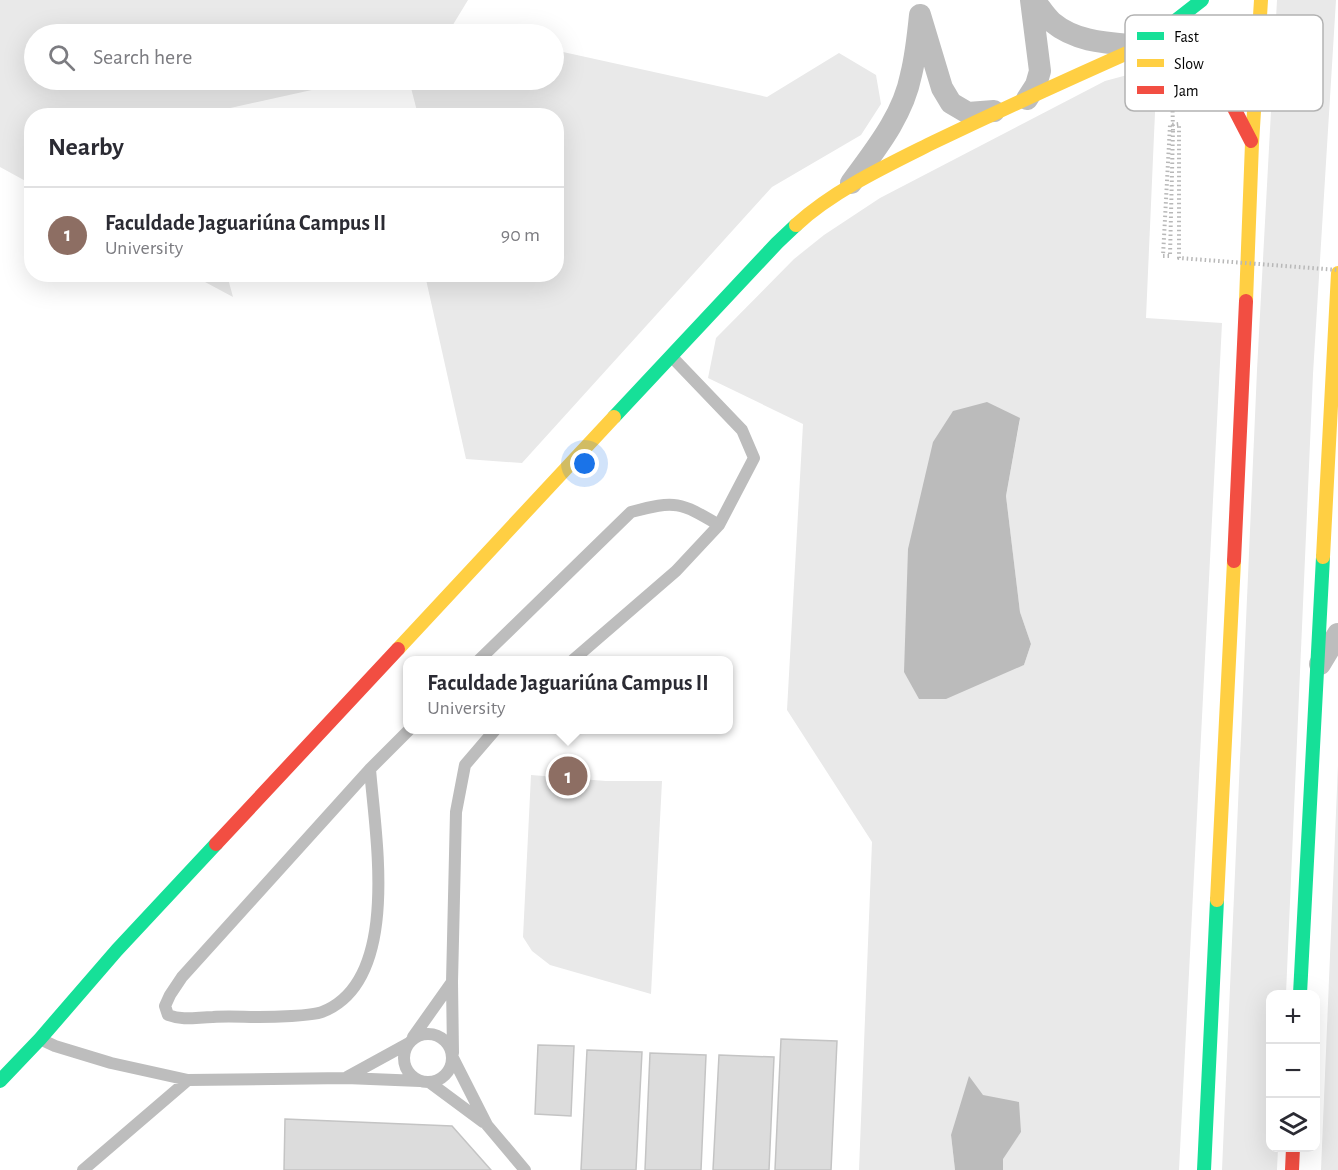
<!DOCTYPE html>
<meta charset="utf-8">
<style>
:root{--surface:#fff;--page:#f7f7f7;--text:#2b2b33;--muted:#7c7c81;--line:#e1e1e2;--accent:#ea580c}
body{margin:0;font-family:"Alegreya Sans",sans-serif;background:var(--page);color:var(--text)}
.controls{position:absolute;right:18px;bottom:18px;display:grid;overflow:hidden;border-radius:12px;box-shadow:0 6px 24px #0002}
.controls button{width:54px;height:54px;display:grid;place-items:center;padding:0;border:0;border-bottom:2px solid var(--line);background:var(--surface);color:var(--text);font:30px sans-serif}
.you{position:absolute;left:585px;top:464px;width:21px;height:21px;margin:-15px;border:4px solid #fff;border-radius:50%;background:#1a73e8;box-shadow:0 0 0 9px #1a73e833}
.badge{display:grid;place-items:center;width:39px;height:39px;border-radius:50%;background:var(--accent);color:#fff;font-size:20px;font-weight:700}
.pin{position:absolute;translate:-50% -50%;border:3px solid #fff;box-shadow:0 2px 6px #0006}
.popup{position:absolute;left:403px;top:656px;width:330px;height:78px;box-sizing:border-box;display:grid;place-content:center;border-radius:12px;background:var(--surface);filter:drop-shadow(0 2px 4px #0005);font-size:20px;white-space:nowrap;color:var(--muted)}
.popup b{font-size:22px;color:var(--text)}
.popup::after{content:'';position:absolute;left:50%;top:100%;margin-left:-12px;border:12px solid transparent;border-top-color:var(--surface)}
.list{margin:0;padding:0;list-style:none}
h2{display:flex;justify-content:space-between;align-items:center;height:78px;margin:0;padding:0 24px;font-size:26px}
h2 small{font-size:20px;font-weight:400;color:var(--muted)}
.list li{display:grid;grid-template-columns:39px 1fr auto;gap:18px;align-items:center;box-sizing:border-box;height:96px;padding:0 24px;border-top:2px solid var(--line)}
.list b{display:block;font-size:22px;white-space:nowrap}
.list p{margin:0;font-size:20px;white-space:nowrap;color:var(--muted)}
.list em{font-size:20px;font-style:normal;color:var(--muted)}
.icon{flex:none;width:33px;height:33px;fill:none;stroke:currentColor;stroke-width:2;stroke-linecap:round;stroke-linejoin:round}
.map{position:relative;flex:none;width:1338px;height:1170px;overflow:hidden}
.search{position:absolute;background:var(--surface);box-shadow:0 6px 24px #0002;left:24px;top:24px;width:540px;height:66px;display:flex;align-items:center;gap:15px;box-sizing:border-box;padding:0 21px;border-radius:33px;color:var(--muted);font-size:22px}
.panel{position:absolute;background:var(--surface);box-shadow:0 6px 24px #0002;left:24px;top:108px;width:540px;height:174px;border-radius:24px}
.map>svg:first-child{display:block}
</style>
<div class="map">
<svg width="1338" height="1170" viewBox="0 0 1338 1170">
<rect width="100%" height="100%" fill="#fff"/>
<path fill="#e9e9e9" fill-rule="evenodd" d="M0,0h468l-17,28 29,6h-446v46h323l-158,35 -167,1 -1,68 -31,-17z
M1277,0h59l-23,374 -27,620h-16v154h8l-1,22h-55l35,-800z
M554,50l213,47 72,-44 37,22 5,29 -20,31 -89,52 -250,276 -56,-4 -41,-184 131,-1v-158l-138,-1 -9,-35h145z
M1157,67l-11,251 76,5 -43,847h-176l-1,-11 19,-27 -70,3 4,35h-96l13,-328 -85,-132 16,-286 -95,-46 8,-40 78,-79 30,-24 56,-37 225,-117zM1020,419l-14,77 14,116 11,32 -7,21 -105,34z
M192,275h35l6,22z
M1338,765v405h-17z
M531,775l75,6h56l-11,213 -101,-29 -18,-14 -9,-14z"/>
<path fill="#bbb" d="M987,402l33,16 -14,78 14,116 11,32 -7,21 -78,34h-27l-15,-27 4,-123 25,-107 20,-31z
M969,1076l14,19 36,7 2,30 -18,27v11h-48l-4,-35z"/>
<path fill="#dcdcdc" stroke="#c4c4c4" stroke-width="1.5" d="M781,1039l56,2 -6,129h-56z
M538,1045l36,1 -3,70 -36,-2z
M587,1050l55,2 -6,118h-55z
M650,1053l56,2 -5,115h-56z
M719,1055l55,2 -5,113h-56z
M285,1119l167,7 39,44h-207z"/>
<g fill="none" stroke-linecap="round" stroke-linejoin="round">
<path stroke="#b8b8b8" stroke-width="4" stroke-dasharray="1.5 3" stroke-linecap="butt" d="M1172,84l1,47"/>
<path stroke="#bdbdbd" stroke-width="12" d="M479,660l152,-148c45,-12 49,-10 88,13
M573,660l103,-89 43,-46 35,-67 -12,-28 -70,-73
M370,769c5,66 32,212 -48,243 -11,4 -49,5 -63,5 -15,0 -31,-1 -46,0 -16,0 -29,4 -45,-2l-3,-9 5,-11 12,-18 188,-208 39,-39
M404 1058a24 24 0 1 1 48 0a24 24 0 1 1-48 0Z
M413,1037l39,-55
M40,1039l15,7 56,17 77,17 158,-2 74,3
M453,1053l-1,-71 4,-170 9,-47 30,-35
M453,1058l34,67 38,45
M347,1077l62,-34
M429,1082l54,40
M83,1170l105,-90"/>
<path stroke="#bdbdbd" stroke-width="22" d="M1034,0c6,7 11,16 18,22 25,21 58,21 89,24
M1027,99l9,-14 4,-14 -9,-71
M851,183c24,-33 52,-67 60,-108 5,-20 7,-40 9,-60l22,73 9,15 17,10 26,-2
M1320,664l18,-30"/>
<path stroke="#16e098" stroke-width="14" d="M1143,46l59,-46
M614,417l163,-174 19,-18
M1300,994l23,-437
M0,1081l40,-42 77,-89 99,-106
M1204,1170l13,-270"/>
<path stroke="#ffcf43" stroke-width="14" d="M796,225c38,-35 92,-60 138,-83 69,-33 139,-65 209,-96
M1246,301l6,-158 9,-143
M1323,557l15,-284
M398,649l216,-232
M1217,900l17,-339"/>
<path stroke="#f24e42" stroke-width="14" d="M1143,46l66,23 14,18 28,54
M1234,561l12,-260
M216,844l182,-195
M1292,1170l1,-22"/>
<path stroke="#b8b8b8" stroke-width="4" stroke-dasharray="1.5 3" stroke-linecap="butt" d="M1173,131l-3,125h-7l7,-131 9,-1v134l159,12"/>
</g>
<rect x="1125" y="15" width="198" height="96" rx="9" fill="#fff" stroke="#b2b2b2" stroke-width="1.5"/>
<rect x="1137" y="32" width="27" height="8" fill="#16e098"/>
<rect x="1137" y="59" width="27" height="8" fill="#ffcf43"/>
<rect x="1137" y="86" width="27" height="8" fill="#f24e42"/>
<g font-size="16" fill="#000">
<text x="1174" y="42">Fast</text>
<text x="1174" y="69">Slow</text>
<text x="1174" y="96">Jam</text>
</g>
</svg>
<div class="controls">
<button>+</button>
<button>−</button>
<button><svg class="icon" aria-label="layers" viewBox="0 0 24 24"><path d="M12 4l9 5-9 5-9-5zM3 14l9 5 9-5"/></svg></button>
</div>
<div class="you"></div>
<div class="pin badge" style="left:568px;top:776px;background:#8d6e63">1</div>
<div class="popup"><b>Faculdade Jaguariúna Campus II</b>University</div>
<div class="search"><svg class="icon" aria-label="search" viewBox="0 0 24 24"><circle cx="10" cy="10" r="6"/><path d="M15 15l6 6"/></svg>Search here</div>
<section class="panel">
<h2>Nearby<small></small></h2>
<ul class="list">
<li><span class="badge" style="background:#8d6e63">1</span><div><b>Faculdade Jaguariúna Campus II</b><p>University</p></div><em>90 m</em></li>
</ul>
</section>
</div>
